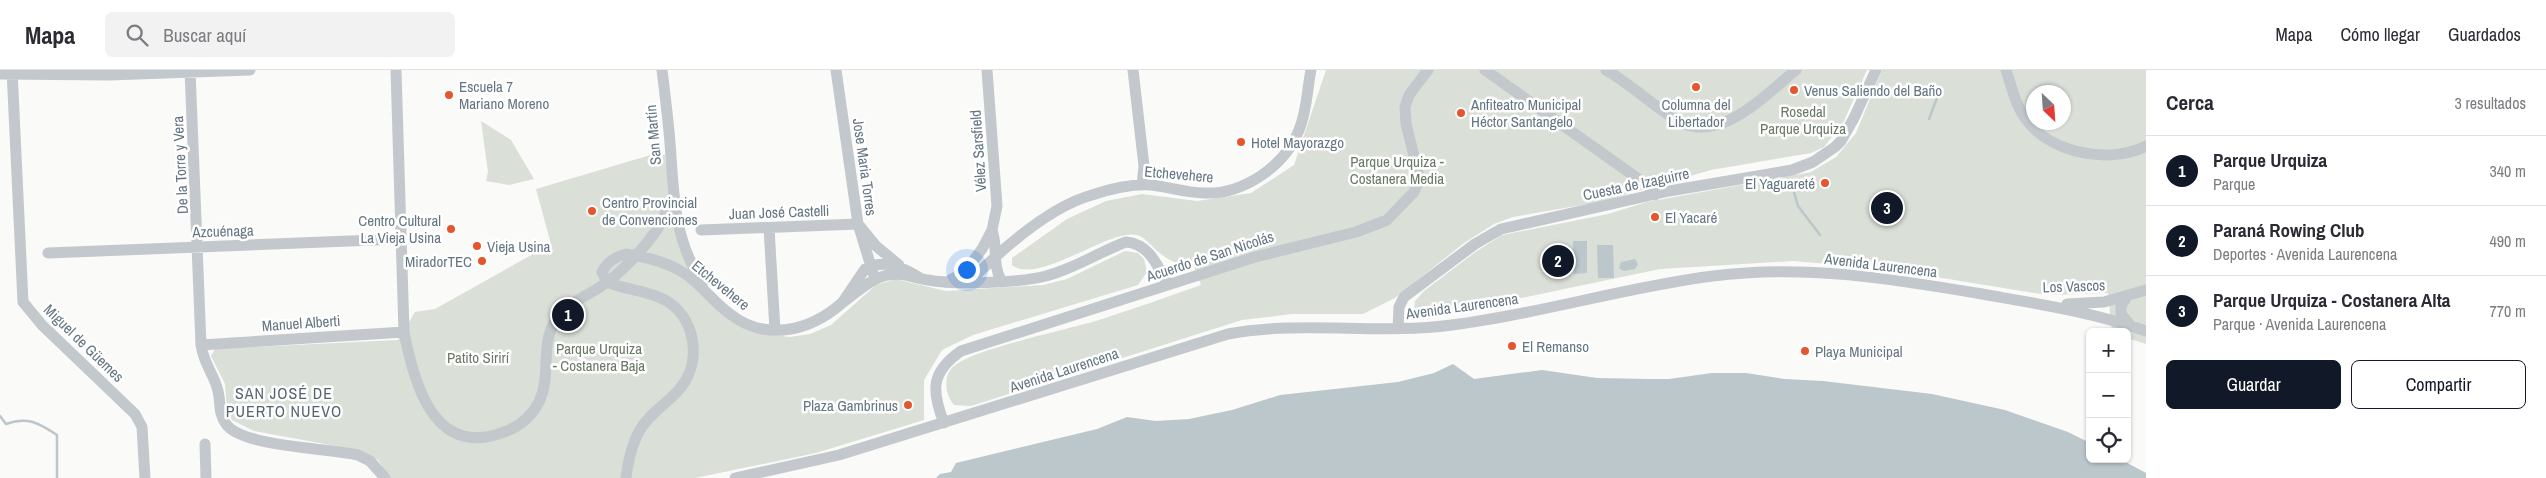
<!DOCTYPE html>
<html lang="es">
<meta charset="utf-8">
<style>
:root{--surface:#fff;--page:#f2f2f3;--text:#2b2b33;--muted:#7c7c81;--line:#e1e1e2;--accent:#111827}
body{margin:0;font-family:"Archivo Narrow",sans-serif;background:var(--page);color:var(--text)}
.controls{position:absolute;right:15px;bottom:15px;display:grid;overflow:hidden;border-radius:8px;box-shadow:0 1px 4px #0004}
.controls button{width:45px;height:45px;display:grid;place-items:center;padding:0;border:0;border-bottom:1px solid var(--line);background:var(--surface);color:var(--text);font:25px sans-serif}
.compass{position:absolute;left:2026px;top:15px;width:45px;height:45px;border-radius:50%;background:var(--surface);box-shadow:0 1px 4px #0004;rotate:155deg}
.you{position:absolute;left:966px;top:199px;width:18px;height:18px;margin:-12px;border:4px solid #fff;border-radius:50%;background:#1a73e8;box-shadow:0 0 0 8px #1a73e833}
.badge{display:grid;place-items:center;width:32px;height:32px;border-radius:50%;background:var(--accent);color:#fff;font-size:16px;font-weight:700}
.pin{position:absolute;translate:-50% -50%;border:2px solid #fff;box-shadow:0 1px 5px #0006}
.list{margin:0;padding:0;list-style:none}
h2{display:flex;justify-content:space-between;align-items:center;height:65px;margin:0;padding:0 20px;font-size:21px}
h2 small{font-size:16px;font-weight:400;color:var(--muted)}
.list li{display:grid;grid-template-columns:32px 1fr auto;gap:15px;align-items:center;box-sizing:border-box;height:70px;padding:0 20px;border-top:1px solid var(--line)}
.list b{display:block;font-size:19px;white-space:nowrap}
.list p{margin:0;font-size:16px;white-space:nowrap;color:var(--muted)}
.list em{font-size:16px;font-style:normal;color:var(--muted)}
.actions{display:flex;gap:10px;padding:15px 20px}
.actions a{flex:1;padding:11px 0;border:1px solid var(--accent);border-radius:8px;text-align:center;font-size:18px;color:var(--accent)}
.actions .main{background:var(--accent);color:#fff}
.icon{flex:none;width:28px;height:28px;fill:none;stroke:currentColor;stroke-width:2;stroke-linecap:round;stroke-linejoin:round}
.map{position:relative;flex:none;width:2146px;height:408px;overflow:hidden}
header{display:flex;align-items:center;gap:30px;box-sizing:border-box;height:70px;padding:0 25px;background:var(--surface);border-bottom:1px solid var(--line)}
header strong{font-size:24px}
nav{display:flex;gap:28px;margin-inline-start:auto;font-size:18px}
.search{width:350px;height:45px;background:var(--page);display:flex;align-items:center;gap:12px;box-sizing:border-box;padding:0 18px;border-radius:8px;color:var(--muted);font-size:19px}
main{display:flex}
aside{flex:1;background:var(--surface)}
.map>svg:first-child{display:block}
</style>
<header>
<strong>Mapa</strong>
<div class="search"><svg class="icon" aria-label="search" viewBox="0 0 24 24"><circle cx="10" cy="10" r="6"/><path d="M15 15l6 6"/></svg>Buscar aquí</div>
<nav><a>Mapa</a><a>Cómo llegar</a><a>Guardados</a></nav>
</header>
<main>
<div class="map">
<svg width="2146" height="408" viewBox="0 0 2146 408">
<rect width="100%" height="100%" fill="#fafaf8"/>
<path fill="#dadfd7" fill-rule="evenodd" d="M1326,0h541l-24,53 -19,24 -13,6 -100,17 -111,32 -87,15 -19,7 -30,19 -69,55 -32,16h-71l-50,6 -271,86 -17,-1c-8,-9 -11,-26 -3,-36 15,-19 120,-40 148,-49 34,-11 68,-23 102,-35l-8,-21 -8,3c-8,-4 -17,-7 -24,-13 -7,-5 -16,-17 -24,-19 -28,-7 -99,51 -125,30v-7l55,-39 39,-18 36,-7 55,7 54,-8 43,-28z
M1882,0h264v274l-19,-6v-6h-15l-4,-39 -61,2 -160,-26 -94,-8 -133,8 -205,43 -34,4 -7,-6 1,-9 9,-10 50,-38 28,-18 106,-21 39,-12 164,-30 25,-15 20,-24zM2034,22h30v30h-30z
M481,51l30,19 23,39 -25,6 -23,-4 2,-9z
M654,84l11,1 10,76 25,59 64,44 26,3 20,-3 21,-9 45,-40 19,-6 51,12 97,-6 24,-6 58,-28 13,2 6,6 3,13 -9,13 -165,50 -31,15 -18,30v40l-108,33 -121,25h-305l-12,-18 -26,-11 -98,-18 -22,-11 -5,-11 -2,-25 -14,-28 4,-7 183,-9 17,-28 20,-3 116,-65 -15,-55z"/>
<path fill="#bbc7cb" d="M1573,171h14v32l-13,1z
M1597,175h16l1,33h-16z
M1635,189l3,5 -3,5 -12,2 -4,-3 2,-6z
M1453,294l21,15 68,-9 55,8 53,1h19l43,-6h34l39,6 38,2 109,13 73,16 63,22 22,11v16h30l26,14v5h-1210l4,-4 11,-2 5,-9 141,-34 30,-12 29,4 33,-2 43,-9 48,-15 118,-13 36,-9z"/>
<g fill="none" stroke-linecap="round" stroke-linejoin="round">
<path stroke="#bbc7cb" stroke-width="2.5" d="M1929,49l9,-24
M1794,122l4,14 22,29
M0,346l6,8c21,-8 33,-1 51,11v43"/>
<path stroke="#c3c8cc" stroke-width="11" d="M12,0l11,232 19,23 93,89 7,13 3,51
M190,0l11,275c3,20 13,29 17,46 3,12 0,22 8,33 16,23 102,24 132,31l12,6 15,17
M396,0l8,262c9,46 27,121 91,103 19,-5 35,-15 44,-33 13,-27 0,-59 18,-84 11,-15 28,-21 43,-31 20,-13 42,-36 56,-56 7,-10 11,-22 16,-34
M662,0c3,24 6,48 8,73 4,50 3,97 33,140
M836,0l22,154 15,49
M1133,0l11,96 -2,19
M1485,0l162,115 8,10
M1606,0c26,15 47,36 72,51 42,24 88,-27 118,-51
M2006,0c6,18 10,38 23,53 25,31 82,41 117,23
M0,4l109,1 141,-5
M769,158l6,102
M701,160l157,-6 18,22 23,19
M992,160c6,16 0,35 9,50
M48,183l352,-14
M920,208c-16,-10 -36,-20 -55,-9l-23,34c14,-10 28,-24 45,-28 15,-3 27,3 41,5 27,5 91,3 118,-4 28,-7 53,-24 80,-34 24,2 32,25 42,43
M950,210l15,-8 17,-23 10,-19 5,-24 -10,-136
M607,212l-5,-10c5,-10 15,-16 24,-18 21,3 41,8 58,19 18,12 29,29 46,41 36,28 80,17 112,-11
M607,212c18,8 40,8 58,18 30,17 37,59 17,86 -13,17 -32,26 -42,44 -9,15 -12,32 -14,48
M969,212c31,-31 79,-75 123,-87 18,-6 40,-11 59,-10 18,2 35,8 53,8 39,2 81,-27 95,-63 8,-19 8,-40 12,-60
M2127,226l-6,10v8l10,12
M2067,234l37,-2 42,-12
M1398,259l1,-22 5,-10 71,-53 26,-15 168,-38 123,-21 21,-8 22,-15 6,-6 13,-23 22,-48
M201,275l203,-13
M944,353c-13,-33 -13,-51 17,-72l294,-94 101,-25 31,-12 27,-28 4,-10v-10l-12,-48 -1,-17 4,-12 19,-25
M205,374l1,34
M735,408l104,-23 389,-121c74,-14 149,1 224,-9 88,-11 173,-38 261,-49 91,-12 180,3 269,18 56,10 111,18 164,37"/>
</g>
<g fill="#e4572e" stroke="#fff" stroke-width="2">
<circle cx="1696" cy="17" r="5"/>
<circle cx="1794" cy="20" r="5"/>
<circle cx="449" cy="25" r="5"/>
<circle cx="1461" cy="43" r="5"/>
<circle cx="1241" cy="72" r="5"/>
<circle cx="1825" cy="113" r="5"/>
<circle cx="592" cy="141" r="5"/>
<circle cx="1655" cy="147" r="5"/>
<circle cx="451" cy="159" r="5"/>
<circle cx="477" cy="176" r="5"/>
<circle cx="482" cy="191" r="5"/>
<circle cx="1512" cy="276" r="5"/>
<circle cx="1805" cy="281" r="5"/>
<circle cx="908" cy="335" r="5"/>
</g>
<g text-anchor="middle" dominant-baseline="central" stroke-width="5" stroke-linejoin="round" paint-order="stroke">
<g font-size="15" fill="#657683" stroke="#fff" text-anchor="start">
<text x="459" y="16">Escuela 7<tspan x="459" dy="17">Mariano Moreno</tspan></text>
<text x="1804" y="20">Venus Saliendo del Baño</text>
<text x="1471" y="34">Anfiteatro Municipal<tspan x="1471" dy="17">Héctor Santangelo</tspan></text>
<text x="1696" y="34" text-anchor="middle">Columna del<tspan x="1696" dy="17">Libertador</tspan></text>
<text x="1251" y="72">Hotel Mayorazgo</text>
<text x="1815" y="113" text-anchor="end">El Yaguareté</text>
<text x="602" y="132">Centro Provincial<tspan x="602" dy="17">de Convenciones</tspan></text>
<text x="1665" y="147">El Yacaré</text>
<text x="441" y="150" text-anchor="end">Centro Cultural<tspan x="441" dy="17">La Vieja Usina</tspan></text>
<text x="487" y="176">Vieja Usina</text>
<text x="472" y="191" text-anchor="end">MiradorTEC</text>
<text x="1522" y="276">El Remanso</text>
<text x="1815" y="281">Playa Municipal</text>
<text x="898" y="335" text-anchor="end">Plaza Gambrinus</text>
</g>
<g font-size="15" fill="#687a64" stroke="#fff">
<text x="1803" y="41">Rosedal<tspan x="1803" dy="17">Parque Urquiza</tspan></text>
<text x="1397" y="91">Parque Urquiza -<tspan x="1397" dy="17">Costanera Media</tspan></text>
<text x="599" y="278">Parque Urquiza<tspan x="599" dy="17">- Costanera Baja</tspan></text>
<text x="478" y="287">Patito Sirirí</text>
</g>
<g font-size="15" fill="#657683" stroke="#fff">
<text transform="translate(653 65) rotate(-95)">San Martín</text>
<text transform="translate(978 81) rotate(-94)">Vélez Sarsfield</text>
<text transform="translate(180 95) rotate(-93)">De la Torre y Vera</text>
<text transform="translate(865 97) rotate(82)">Jose Maria Torres</text>
<text transform="translate(1179 104) rotate(5)">Etchevehere</text>
<text transform="translate(1636 114) rotate(-12)">Cuesta de Izaguirre</text>
<text transform="translate(779 142) rotate(-2)">Juan José Castelli</text>
<text transform="translate(223 161) rotate(-2)">Azcuénaga</text>
<text transform="translate(1210 186) rotate(-18)">Acuerdo de San Nicolás</text>
<text transform="translate(1881 195) rotate(7)">Avenida Laurencena</text>
<text transform="translate(721 215) rotate(39)">Etchevehere</text>
<text transform="translate(2074 216) rotate(-2)">Los Vascos</text>
<text transform="translate(1462 236) rotate(-8)">Avenida Laurencena</text>
<text transform="translate(301 253) rotate(-4)">Manuel Alberti</text>
<text transform="translate(84 273) rotate(44)">Miguel de Güemes</text>
<text transform="translate(1064 300) rotate(-18)">Avenida Laurencena</text>
</g>
<g font-size="16" letter-spacing="1" fill="#57646e" stroke="#fff">
<text x="284" y="323">SAN JOSÉ DE<tspan x="284" dy="18">PUERTO NUEVO</tspan></text>
</g>
</g>
</svg>
<div class="controls">
<button>+</button>
<button>−</button>
<button><svg class="icon" aria-label="locate" viewBox="0 0 24 24"><circle cx="12" cy="12" r="6"/><path d="M12 2v4M12 18v4M2 12h4M18 12h4"/></svg></button>
</div>
<svg class="compass" viewBox="-18 -18 36 36"><path d="M0-13l5 13h-10z" fill="#e53935"/><path d="M0 13l5-13h-10z" fill="#7c7c81"/></svg>
<div class="you"></div>
<div class="pin badge" style="left:568px;top:245px">1</div>
<div class="pin badge" style="left:1558px;top:191px">2</div>
<div class="pin badge" style="left:1887px;top:138px">3</div>
</div>
<aside>
<h2>Cerca<small>3 resultados</small></h2>
<ul class="list">
<li><span class="badge">1</span><div><b>Parque Urquiza</b><p>Parque</p></div><em>340 m</em></li>
<li><span class="badge">2</span><div><b>Paraná Rowing Club</b><p>Deportes · Avenida Laurencena</p></div><em>490 m</em></li>
<li><span class="badge">3</span><div><b>Parque Urquiza - Costanera Alta</b><p>Parque · Avenida Laurencena</p></div><em>770 m</em></li>
</ul>
<div class="actions"><a class="main">Guardar</a><a>Compartir</a></div>
</aside>
</main>
